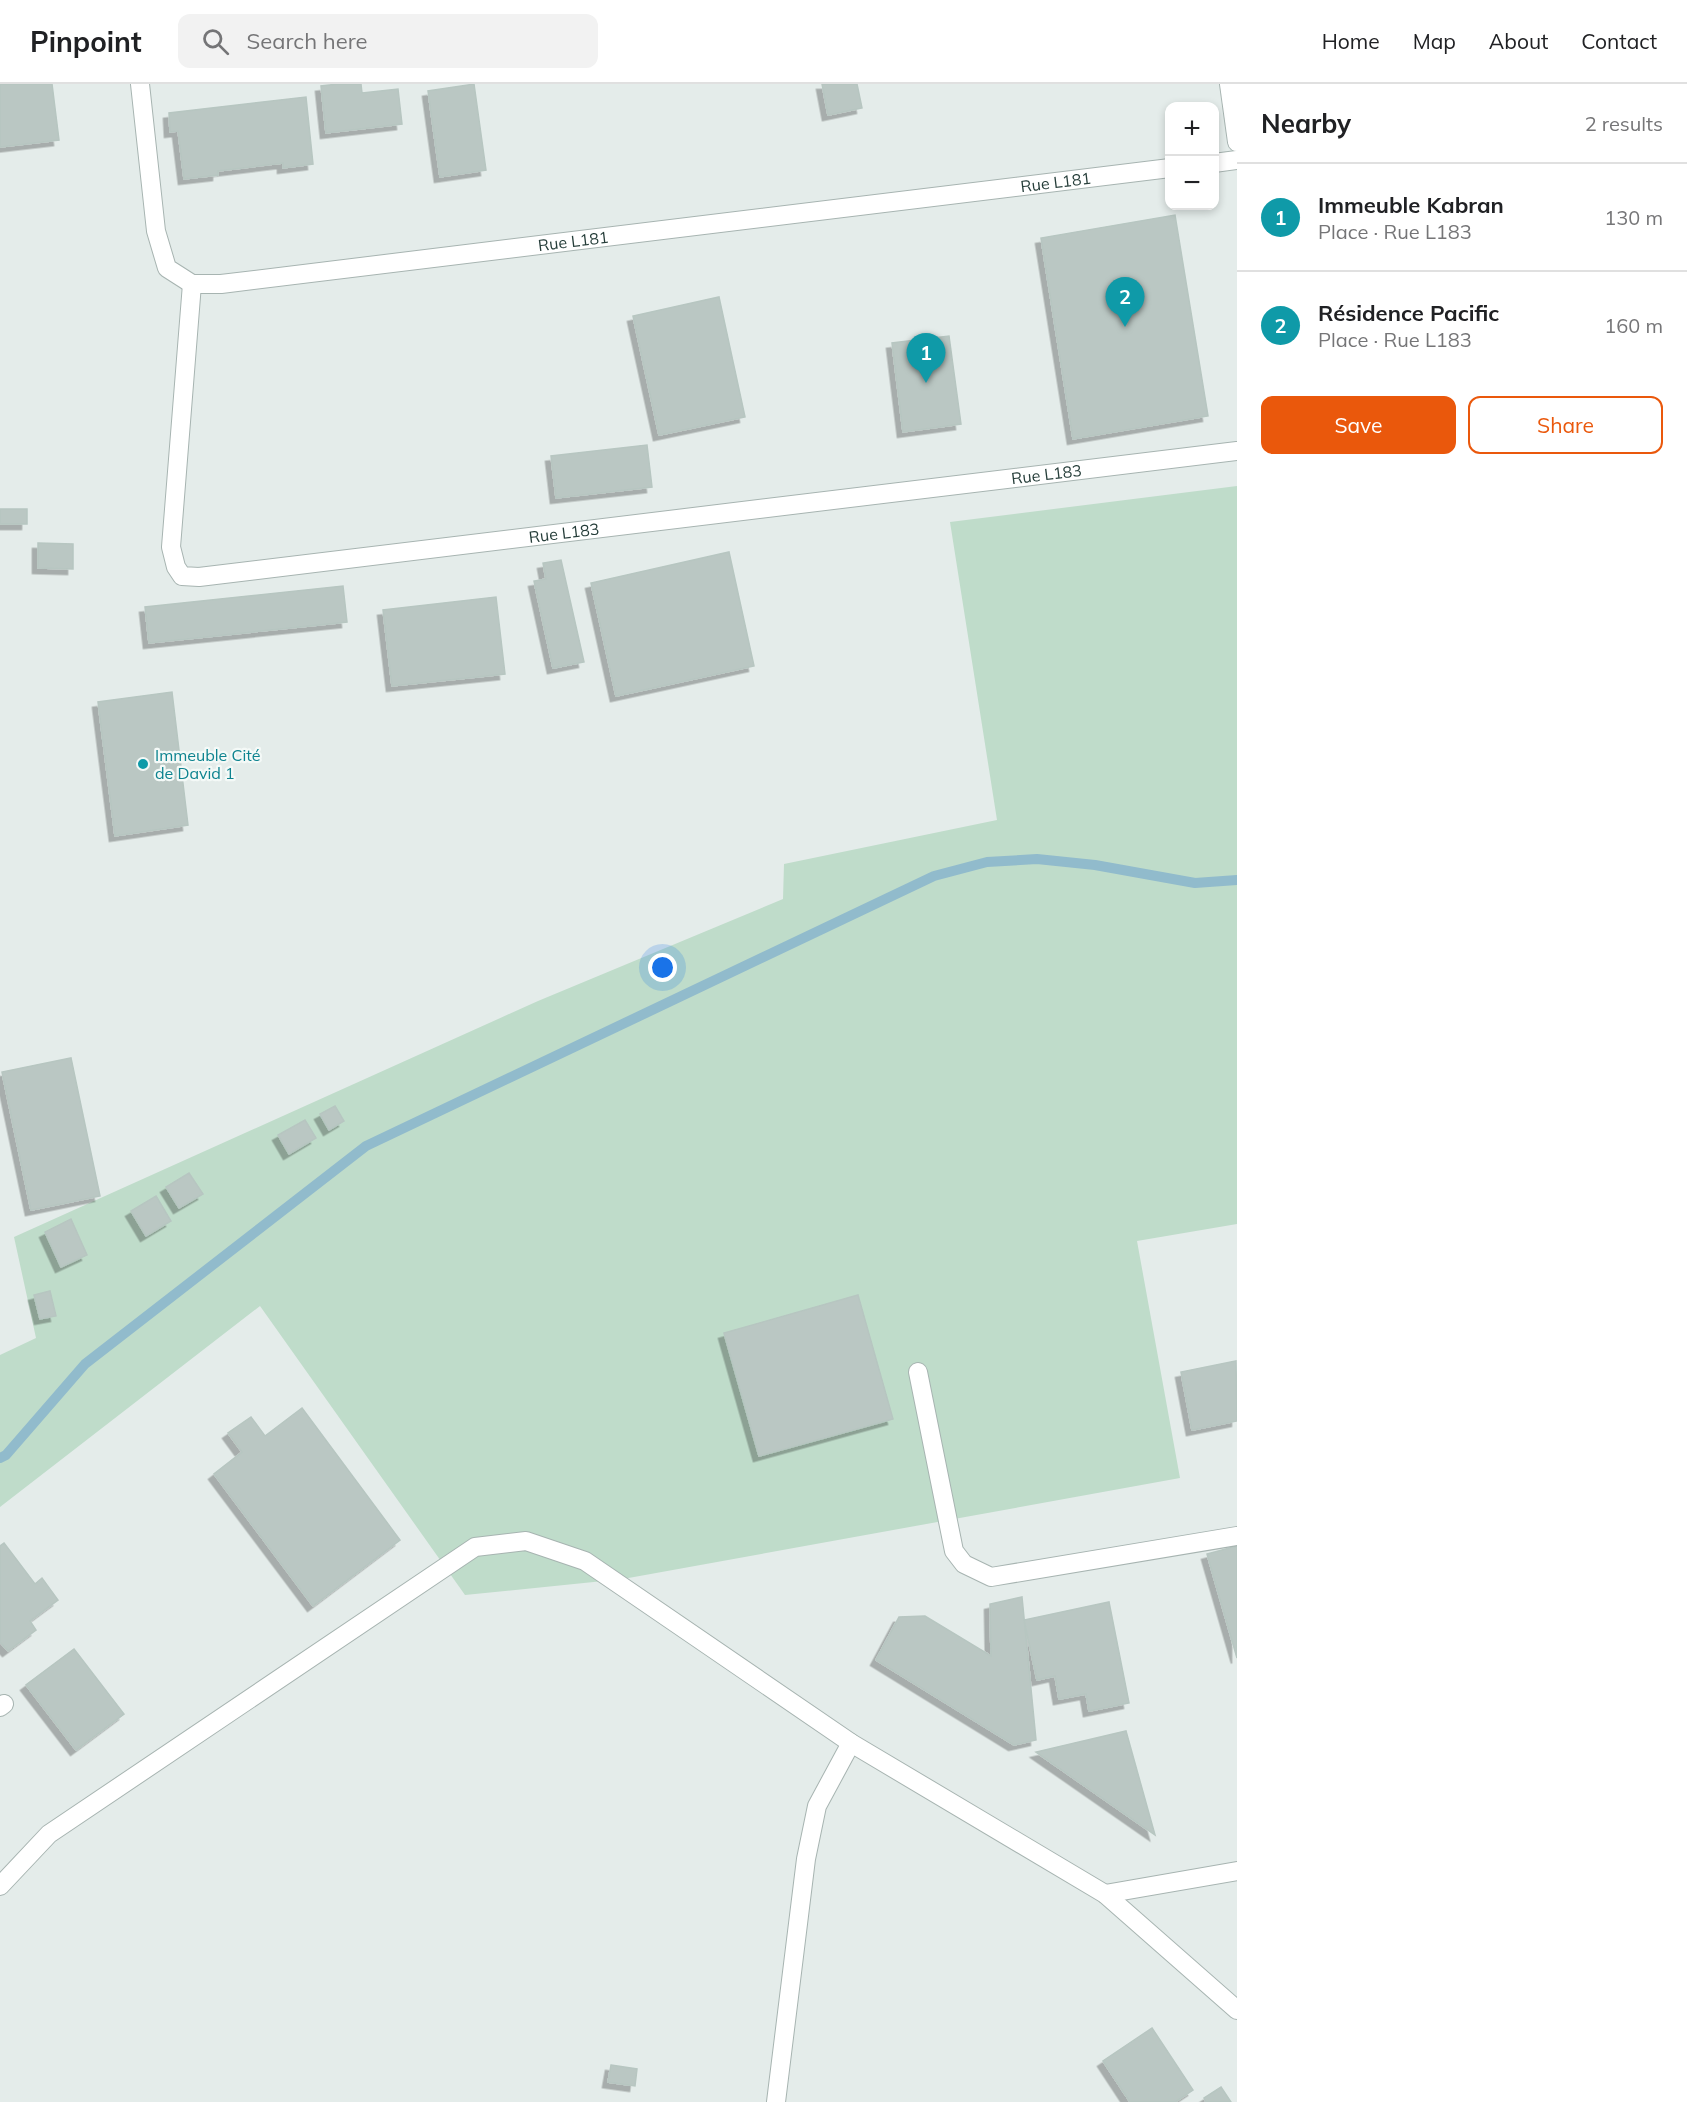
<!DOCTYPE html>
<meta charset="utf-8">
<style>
:root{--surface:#fff;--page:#f2f2f2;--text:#202124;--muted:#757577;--line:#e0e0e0;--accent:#ea580c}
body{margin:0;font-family:Mulish,sans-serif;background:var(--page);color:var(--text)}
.controls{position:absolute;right:18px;top:18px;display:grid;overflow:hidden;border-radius:12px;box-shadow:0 3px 9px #0003}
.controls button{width:54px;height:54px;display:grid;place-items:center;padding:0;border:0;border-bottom:2px solid var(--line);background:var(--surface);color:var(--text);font:30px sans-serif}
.you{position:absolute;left:663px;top:884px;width:21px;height:21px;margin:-15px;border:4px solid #fff;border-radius:50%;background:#1a73e8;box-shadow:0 0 0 9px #1a73e833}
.badge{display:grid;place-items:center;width:39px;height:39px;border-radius:50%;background:var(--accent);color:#fff;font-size:20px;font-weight:700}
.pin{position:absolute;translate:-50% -50px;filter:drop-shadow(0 2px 3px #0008)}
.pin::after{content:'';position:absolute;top:32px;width:21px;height:18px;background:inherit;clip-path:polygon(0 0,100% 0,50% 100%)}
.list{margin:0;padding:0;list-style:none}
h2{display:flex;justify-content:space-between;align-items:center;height:78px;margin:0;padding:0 24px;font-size:26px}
h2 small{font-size:20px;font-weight:400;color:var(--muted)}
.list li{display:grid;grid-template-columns:39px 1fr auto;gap:18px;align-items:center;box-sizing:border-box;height:108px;padding:0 24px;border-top:2px solid var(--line)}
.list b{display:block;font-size:22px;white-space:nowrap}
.list p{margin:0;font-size:20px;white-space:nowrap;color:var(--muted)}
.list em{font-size:20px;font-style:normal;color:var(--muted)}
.actions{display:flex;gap:12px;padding:18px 24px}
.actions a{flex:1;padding:14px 0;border:2px solid var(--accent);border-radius:12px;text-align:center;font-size:21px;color:var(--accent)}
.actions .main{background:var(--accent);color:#fff}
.icon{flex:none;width:33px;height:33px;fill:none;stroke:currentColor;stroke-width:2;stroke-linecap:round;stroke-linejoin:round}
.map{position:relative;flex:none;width:1237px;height:2018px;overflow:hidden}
header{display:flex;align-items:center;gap:36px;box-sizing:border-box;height:84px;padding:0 30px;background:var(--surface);border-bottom:2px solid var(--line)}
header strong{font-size:28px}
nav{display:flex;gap:33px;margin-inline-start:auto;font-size:21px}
.search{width:420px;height:54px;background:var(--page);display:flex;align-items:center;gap:15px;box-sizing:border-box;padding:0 21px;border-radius:12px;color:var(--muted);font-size:22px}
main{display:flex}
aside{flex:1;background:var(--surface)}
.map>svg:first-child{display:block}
</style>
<header>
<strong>Pinpoint</strong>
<div class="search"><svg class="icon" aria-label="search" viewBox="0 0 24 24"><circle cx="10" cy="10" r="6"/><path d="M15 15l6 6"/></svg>Search here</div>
<nav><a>Home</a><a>Map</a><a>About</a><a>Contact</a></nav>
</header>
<main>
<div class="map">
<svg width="1237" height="2018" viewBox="0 0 1237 2018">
<defs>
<filter id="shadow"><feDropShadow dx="-5.5" dy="5.5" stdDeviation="0" flood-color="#0004"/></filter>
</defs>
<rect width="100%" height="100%" fill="#e4ecea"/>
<path fill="#bfdcca" d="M1237,402v738l-100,17 43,237 -557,101 -158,16 -205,-289 -260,201v-152l36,-17 -22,-101 524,-236 245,-102 1,-35 213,-44 -47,-298z"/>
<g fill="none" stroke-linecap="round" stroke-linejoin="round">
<path stroke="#91bbcc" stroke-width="10" d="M0,1374l6,-3 79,-91 281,-218 568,-270 53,-14 50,-3 58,6 100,18 42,-3"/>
</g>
<path fill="#bac7c3" stroke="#b7c6c1" stroke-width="1.5" filter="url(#shadow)" d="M0,0h52l7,56 -59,7z
M338,0h23l1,9 36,-4 4,35 -76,9 -5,-47z
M474,0l12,86 -46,7 -12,-86z
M822,0h35l5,24 -34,7z
M306,13l7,67 -30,4v-5l-65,8v4l-34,4 -6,-48 -8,1 -1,-19z
M1175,131l33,201 -135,23 -32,-201z
M719,213l26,120 -86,18 -26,-119z
M949,252l12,88 -58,8 -11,-89z
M647,361l5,42 -96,11 -5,-42z
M0,425h27v15h-27z
M38,459l35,1v25l-35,-1z
M729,468l25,114 -138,30 -25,-113z
M561,476l23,102 -31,6 -19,-87 12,-2 -3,-16z
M343,502l4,36 -198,21 -4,-36z
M496,513l9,77 -113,12 -9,-76z
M172,608l16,133 -73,11 -17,-134z
M71,974l29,138 -69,14 -29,-138z
M335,1022l9,15 -15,9 -9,-16z
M305,1036l11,18 -27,16 -11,-19z
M189,1089l14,21 -24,14 -13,-21z
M156,1112l15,25 -25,15 -15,-25z
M71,1135l16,36 -26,12 -16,-35z
M50,1207l6,25 -16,3 -6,-24z
M858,1211l35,124 -134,37 -35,-123z
M1236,1277l1,60 -45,9 -11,-58z
M302,1324l98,132 -87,66 -99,-132 28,-22 -14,-19 23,-16 14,19z
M4,1459l31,41 7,-6 16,22 -28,21 6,9 -28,21 -8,-9v-96z
M1237,1462v112l-30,-104z
M1022,1513l14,143 -22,5 -138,-85 23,-43 26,-1 66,40 -1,-52z
M1109,1518l20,101 -40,8 -3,-17 -27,5 -4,-23 -18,4 -13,-60z
M74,1565l50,65 -48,36 -50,-65z
M1126,1647l29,104 -119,-83z
M1152,1944l41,62 -18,12h-45l-27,-41z
M611,1981l26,4 -2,17 -27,-4z
M1221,2003l10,15h-25l-2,-4z"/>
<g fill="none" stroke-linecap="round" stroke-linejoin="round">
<defs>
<g id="street">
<path id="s1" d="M140,0l16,147 11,37 25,16h29l949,-116"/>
<path d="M1229,0l8,58"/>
<path d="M1214,79l23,-3"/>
<path id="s2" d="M192,200l-21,263 5,20 6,9 17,1 1038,-126"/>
<path d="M918,1288l36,179 10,13 27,13 246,-41"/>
<path d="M0,1623l4,-3"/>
<path d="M0,1802l49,-52 426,-287 51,-6 59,20 266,182 254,151 132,116"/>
<path d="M1105,1810l132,-23"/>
<path d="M776,2018l30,-243 11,-53 34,-63"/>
</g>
</defs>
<use href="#street" stroke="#a7b4b1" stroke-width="20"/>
<use href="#street" stroke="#fff" stroke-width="18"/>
</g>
<circle fill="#0f9aa8" stroke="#f4f9f7" stroke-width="2" cx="143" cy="680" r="6"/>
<g text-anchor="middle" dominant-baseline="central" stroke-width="4.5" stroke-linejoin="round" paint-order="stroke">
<g font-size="16" fill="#253d39" stroke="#f4f9f7">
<text stroke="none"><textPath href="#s1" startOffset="1086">Rue L181</textPath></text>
<text stroke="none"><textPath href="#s1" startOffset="600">Rue L181</textPath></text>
<text stroke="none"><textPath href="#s2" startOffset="1166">Rue L183</textPath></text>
<text stroke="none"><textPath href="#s2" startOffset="680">Rue L183</textPath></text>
</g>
<g font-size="16" fill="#0d838f" stroke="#f4f9f7" text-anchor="start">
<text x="155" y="671">Immeuble Cité<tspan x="155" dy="18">de David 1</tspan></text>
</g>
</g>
</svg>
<div class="controls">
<button>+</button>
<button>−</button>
</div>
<div class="you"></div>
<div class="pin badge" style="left:926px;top:299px;background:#0f9aa8">1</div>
<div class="pin badge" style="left:1125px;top:243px;background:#0f9aa8">2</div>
</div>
<aside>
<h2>Nearby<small>2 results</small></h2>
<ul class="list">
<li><span class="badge" style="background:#0f9aa8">1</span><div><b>Immeuble Kabran</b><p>Place · Rue L183</p></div><em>130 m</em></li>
<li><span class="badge" style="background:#0f9aa8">2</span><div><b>Résidence Pacific</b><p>Place · Rue L183</p></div><em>160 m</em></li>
</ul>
<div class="actions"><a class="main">Save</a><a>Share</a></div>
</aside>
</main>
